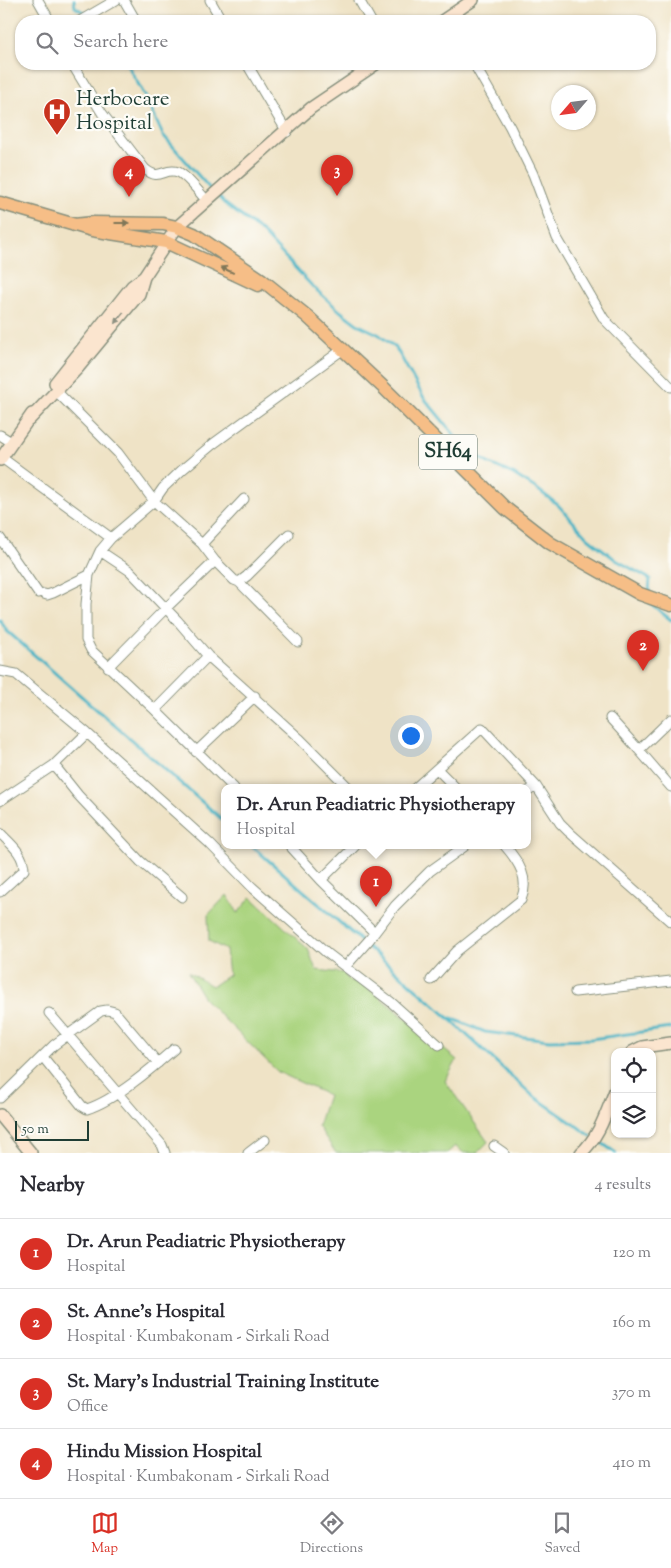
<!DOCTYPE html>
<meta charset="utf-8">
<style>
:root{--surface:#fff;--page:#f2f2f3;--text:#2b2b33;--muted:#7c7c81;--line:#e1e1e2;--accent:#d93025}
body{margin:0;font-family:"Sorts Mill Goudy",serif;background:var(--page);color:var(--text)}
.controls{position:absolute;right:15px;bottom:15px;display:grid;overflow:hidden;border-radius:10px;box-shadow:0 1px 4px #0004}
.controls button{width:45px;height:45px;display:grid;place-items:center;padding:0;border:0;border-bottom:1px solid var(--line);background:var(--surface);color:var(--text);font:25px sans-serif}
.compass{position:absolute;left:551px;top:85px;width:45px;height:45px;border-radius:50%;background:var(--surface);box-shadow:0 1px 4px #0004;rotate:242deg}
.scale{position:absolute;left:15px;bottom:12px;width:74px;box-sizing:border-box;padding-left:5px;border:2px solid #1f3d34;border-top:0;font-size:14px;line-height:18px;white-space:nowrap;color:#1f3d34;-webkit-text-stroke:4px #fdfcf7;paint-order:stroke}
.you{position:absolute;left:410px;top:735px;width:18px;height:18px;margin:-12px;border:4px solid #fff;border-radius:50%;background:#1a73e8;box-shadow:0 0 0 8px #1a73e833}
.badge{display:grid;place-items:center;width:32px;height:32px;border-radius:50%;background:var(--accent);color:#fff;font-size:16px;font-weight:700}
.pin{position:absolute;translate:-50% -41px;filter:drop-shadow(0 1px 2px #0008)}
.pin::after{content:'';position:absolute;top:26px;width:18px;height:15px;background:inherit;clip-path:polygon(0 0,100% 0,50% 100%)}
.popup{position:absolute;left:221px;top:784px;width:310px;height:65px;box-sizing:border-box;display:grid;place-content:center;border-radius:10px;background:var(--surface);filter:drop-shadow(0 1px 4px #0005);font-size:16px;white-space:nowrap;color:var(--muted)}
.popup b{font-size:19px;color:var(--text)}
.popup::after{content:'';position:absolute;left:50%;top:100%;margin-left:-10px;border:10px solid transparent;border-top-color:var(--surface)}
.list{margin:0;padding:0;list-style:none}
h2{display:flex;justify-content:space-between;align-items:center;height:65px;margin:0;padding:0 20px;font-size:21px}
h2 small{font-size:16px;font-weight:400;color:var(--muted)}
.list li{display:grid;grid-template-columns:32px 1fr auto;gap:15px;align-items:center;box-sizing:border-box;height:70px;padding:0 20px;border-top:1px solid var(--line)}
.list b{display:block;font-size:19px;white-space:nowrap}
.list p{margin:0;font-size:16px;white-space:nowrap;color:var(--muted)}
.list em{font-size:16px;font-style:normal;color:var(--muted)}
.icon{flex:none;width:28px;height:28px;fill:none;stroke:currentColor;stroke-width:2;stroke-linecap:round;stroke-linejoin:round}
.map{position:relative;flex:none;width:671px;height:1153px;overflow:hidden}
.search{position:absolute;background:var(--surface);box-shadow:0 1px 4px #0004;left:15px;right:15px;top:15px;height:55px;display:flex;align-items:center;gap:12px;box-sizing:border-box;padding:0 18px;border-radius:20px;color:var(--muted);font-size:19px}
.sheet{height:345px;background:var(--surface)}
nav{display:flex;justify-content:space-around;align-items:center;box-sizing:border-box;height:70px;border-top:1px solid var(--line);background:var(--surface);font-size:14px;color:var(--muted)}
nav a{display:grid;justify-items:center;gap:2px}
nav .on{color:var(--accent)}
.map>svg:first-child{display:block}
</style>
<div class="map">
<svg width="671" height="1153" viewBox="0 0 671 1153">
<rect width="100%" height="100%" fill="#fdfcf7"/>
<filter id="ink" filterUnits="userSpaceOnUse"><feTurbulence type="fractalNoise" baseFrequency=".02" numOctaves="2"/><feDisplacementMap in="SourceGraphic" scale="10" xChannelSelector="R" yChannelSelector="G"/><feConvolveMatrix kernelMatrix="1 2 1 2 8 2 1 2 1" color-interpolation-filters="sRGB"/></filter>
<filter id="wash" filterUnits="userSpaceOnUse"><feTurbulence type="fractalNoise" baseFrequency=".0096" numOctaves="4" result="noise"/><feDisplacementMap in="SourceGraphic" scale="20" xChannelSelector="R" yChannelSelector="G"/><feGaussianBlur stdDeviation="1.12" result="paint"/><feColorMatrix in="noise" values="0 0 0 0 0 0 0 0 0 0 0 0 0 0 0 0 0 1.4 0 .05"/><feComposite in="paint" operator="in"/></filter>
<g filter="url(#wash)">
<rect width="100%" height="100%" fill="#efe3c6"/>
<path fill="#aad47f" stroke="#64885a" d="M227,895l11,18 13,-16 57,52 8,21 28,3 6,9 8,-2 99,80 -12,21 43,61 -11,11h-13l-9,-7 -8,7h-111l-18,-27 10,-31 -50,-23 -73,-72 -17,-28 24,14 17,-11 -3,-25 -17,-9 -1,-26z"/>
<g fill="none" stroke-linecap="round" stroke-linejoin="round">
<path stroke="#48b4c5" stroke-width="3" d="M74,0l1,7 15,9 4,5
M127,64l18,32 18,39 49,56
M217,195l7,8 37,28 52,56 27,24 17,13 21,10 18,14 28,50 42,51 22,14 25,11 24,15 21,16 29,32 29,23 34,19 -1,13
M650,603l21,17
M0,620l7,11 218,191
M252,846l179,156 101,93 59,41
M451,1018l34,14 64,8 42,-1 80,-11
M596,1139l20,14"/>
</g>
</g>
<g filter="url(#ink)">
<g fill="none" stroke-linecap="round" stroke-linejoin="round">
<defs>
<path id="street" d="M38,0l12,21
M124,0l12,21
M210,0l12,21
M359,0l12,21
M80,21l36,-21
M72,64l30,49 43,56c15,13 19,-2 33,3 8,3 22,21 28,28
M247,64l40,68
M474,64l36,63 23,47 24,64 47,81 67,68
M56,391l62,62 36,48 48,43 13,17 19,19 5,2 8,-6 42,-42
M0,435l13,8
M2,458l109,80
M0,538l38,55
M202,544l42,-45
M100,551l30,20 47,49 31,36 91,82 50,50
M239,582l59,60
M44,594l3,1 6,-2 36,-18
M108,667l58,-59 49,-47
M0,671l16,3 71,59 122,110 43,44 75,66 64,49 48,43
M155,710l53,-54
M610,718l29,32 32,37
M639,750l32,-31
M196,752l59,-56
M54,765l24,30 62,66 42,36
M437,769l19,19
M234,788l-79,-78 -64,-60 -5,-10v-36l3,-29 11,-24 11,-13 43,-37 9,-13 20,-19 30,-25 129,-94
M415,788l67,-60 54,58 24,37 9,9 102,90
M527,792l9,-6
M0,801l54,-36 33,-32
M0,833c11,11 24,21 24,37l-24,22
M290,846l31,34 53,52
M321,880l34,-34
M345,967l24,-27 26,-34 35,-35 35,-25
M431,980l26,-29 64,-51c9,-21 -2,-38 -16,-54
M575,992l96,-11
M49,1013l113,132 3,8
M43,1057l39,49 5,3c28,-9 64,-40 87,-60
M0,1098l54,-53 47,-34 6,-1 8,2 43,51
M494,1146l10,7
M248,1153l17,-13"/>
<path id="secondary" d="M442,21l31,-21
M55,383l77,-97 12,-9
M29,420l48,-51 62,-75 5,-17 33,-50 134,-119 65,-44
M0,460l32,-46
M632,1052l10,-5 29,-4
M0,1115l31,38
M581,1153c18,-16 25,-40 34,-62"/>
<path id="primary" d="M0,203l92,27 74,12 92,43
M74,225l19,-2 70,1 14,3 17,7 68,46 46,37 74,69 123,122 45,35 90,51 31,11"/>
</defs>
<use href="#street" stroke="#87907d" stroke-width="11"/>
<use href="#secondary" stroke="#87907d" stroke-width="14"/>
<use href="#primary" stroke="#87907d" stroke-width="15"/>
<use href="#street" stroke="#fff" stroke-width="9"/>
<use href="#secondary" stroke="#fbe5cf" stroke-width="11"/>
<use href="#primary" stroke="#f6be87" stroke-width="12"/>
</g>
<defs><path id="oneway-solid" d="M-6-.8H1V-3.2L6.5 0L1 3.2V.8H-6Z" transform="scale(1.25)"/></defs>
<g fill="#807759">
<use href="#oneway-solid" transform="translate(122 223)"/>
<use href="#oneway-solid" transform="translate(227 270) rotate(-155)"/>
</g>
<use fill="#8d9182" href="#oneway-solid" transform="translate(119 318) rotate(129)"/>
</g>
<defs>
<symbol id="hospital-pin" viewBox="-11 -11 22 30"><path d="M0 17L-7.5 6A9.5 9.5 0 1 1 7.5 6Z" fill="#c8321e" stroke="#fdfcf7"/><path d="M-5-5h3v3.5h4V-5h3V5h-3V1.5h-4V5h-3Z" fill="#fff"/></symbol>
</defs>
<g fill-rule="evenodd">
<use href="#hospital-pin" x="41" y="96" width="32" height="43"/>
</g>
<g text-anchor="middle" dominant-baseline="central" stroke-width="4.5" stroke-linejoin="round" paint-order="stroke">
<rect fill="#fdfcf7" stroke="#62766e" stroke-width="1" x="419" y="434.5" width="58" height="35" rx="4"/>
<g font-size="20" font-weight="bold" fill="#1f3d34">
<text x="448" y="452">SH64</text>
</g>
<g font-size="21" fill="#1f3d34" stroke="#fdfcf7" text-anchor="start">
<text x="76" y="100">Herbocare<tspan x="76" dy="24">Hospital</tspan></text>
</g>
</g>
</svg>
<div class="controls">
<button><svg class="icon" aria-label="locate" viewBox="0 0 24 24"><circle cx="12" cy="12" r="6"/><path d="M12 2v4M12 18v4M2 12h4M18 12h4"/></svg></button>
<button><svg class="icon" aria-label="layers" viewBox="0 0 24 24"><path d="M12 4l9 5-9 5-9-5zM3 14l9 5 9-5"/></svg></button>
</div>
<svg class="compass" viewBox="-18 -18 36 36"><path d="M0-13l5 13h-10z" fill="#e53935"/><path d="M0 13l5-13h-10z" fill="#7c7c81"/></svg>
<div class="scale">50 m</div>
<div class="you"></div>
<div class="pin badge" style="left:376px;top:907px">1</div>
<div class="popup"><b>Dr. Arun Peadiatric Physiotherapy</b>Hospital</div>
<div class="pin badge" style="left:643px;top:671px">2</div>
<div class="pin badge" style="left:337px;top:196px">3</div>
<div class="pin badge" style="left:129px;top:197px">4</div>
<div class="search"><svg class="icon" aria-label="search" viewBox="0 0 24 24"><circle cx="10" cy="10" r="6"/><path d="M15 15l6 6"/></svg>Search here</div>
</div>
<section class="sheet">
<h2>Nearby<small>4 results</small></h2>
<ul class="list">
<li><span class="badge">1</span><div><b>Dr. Arun Peadiatric Physiotherapy</b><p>Hospital</p></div><em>120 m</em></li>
<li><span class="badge">2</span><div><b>St. Anne's Hospital</b><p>Hospital · Kumbakonam - Sirkali Road</p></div><em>160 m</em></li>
<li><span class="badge">3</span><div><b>St. Mary's Industrial Training Institute</b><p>Office</p></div><em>370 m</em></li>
<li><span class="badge">4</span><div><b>Hindu Mission Hospital</b><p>Hospital · Kumbakonam - Sirkali Road</p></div><em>410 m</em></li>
</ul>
</section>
<nav>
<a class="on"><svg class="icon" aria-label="map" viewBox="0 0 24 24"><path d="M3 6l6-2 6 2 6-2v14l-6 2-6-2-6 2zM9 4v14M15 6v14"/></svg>Map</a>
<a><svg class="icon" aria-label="directions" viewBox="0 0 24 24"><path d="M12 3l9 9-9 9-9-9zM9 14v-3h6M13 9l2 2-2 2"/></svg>Directions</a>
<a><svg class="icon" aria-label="saved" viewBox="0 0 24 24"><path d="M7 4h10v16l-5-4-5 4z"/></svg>Saved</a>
</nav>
